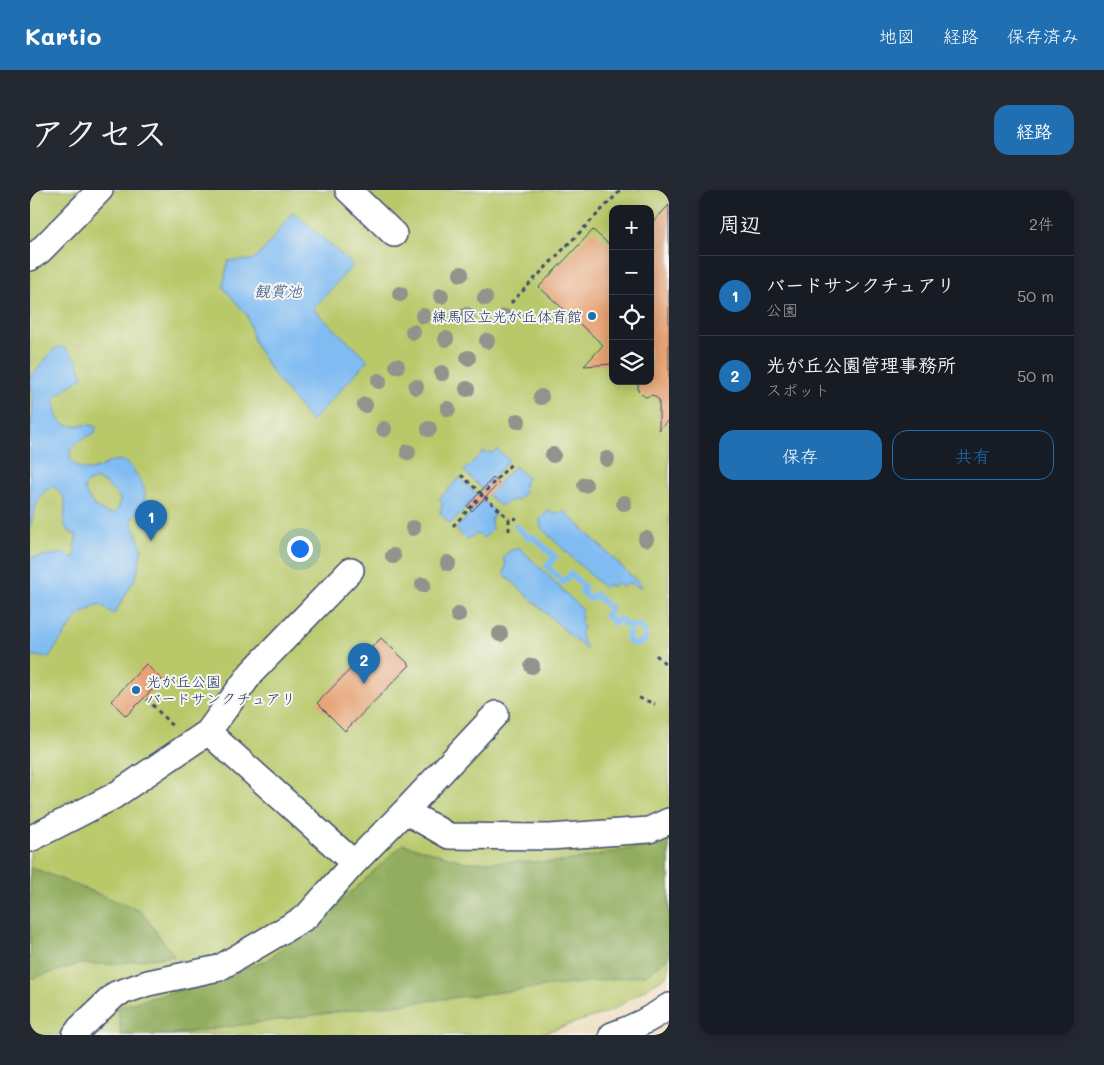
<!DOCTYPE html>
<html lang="ja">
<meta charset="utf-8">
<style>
:root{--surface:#171b24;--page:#242831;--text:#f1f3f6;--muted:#9ea1a6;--line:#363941;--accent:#1f6fb2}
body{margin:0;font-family:Mali,"Klee One",sans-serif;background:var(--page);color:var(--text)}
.controls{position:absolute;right:15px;top:15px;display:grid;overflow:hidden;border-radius:10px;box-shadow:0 2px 12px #0003}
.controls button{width:45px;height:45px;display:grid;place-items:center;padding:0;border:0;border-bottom:1px solid var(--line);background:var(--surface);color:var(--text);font:25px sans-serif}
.you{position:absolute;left:269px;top:358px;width:18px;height:18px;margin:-12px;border:4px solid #fff;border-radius:50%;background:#1a73e8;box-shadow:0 0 0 8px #1a73e833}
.badge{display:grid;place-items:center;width:32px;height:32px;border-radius:50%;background:var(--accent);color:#fff;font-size:16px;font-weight:700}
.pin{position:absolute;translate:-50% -41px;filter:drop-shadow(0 1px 2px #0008)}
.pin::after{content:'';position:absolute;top:26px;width:18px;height:15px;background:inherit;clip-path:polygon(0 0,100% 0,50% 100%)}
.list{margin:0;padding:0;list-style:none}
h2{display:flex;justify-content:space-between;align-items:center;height:65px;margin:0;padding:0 20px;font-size:21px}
h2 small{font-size:16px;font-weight:400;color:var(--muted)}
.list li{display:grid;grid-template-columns:32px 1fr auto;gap:15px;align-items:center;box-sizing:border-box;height:80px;padding:0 20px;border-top:1px solid var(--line)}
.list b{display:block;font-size:19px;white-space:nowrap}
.list p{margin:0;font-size:16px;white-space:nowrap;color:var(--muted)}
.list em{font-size:16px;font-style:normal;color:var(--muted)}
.actions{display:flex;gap:10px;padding:15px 20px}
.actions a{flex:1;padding:11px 0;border:1px solid var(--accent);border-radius:15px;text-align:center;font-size:18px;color:var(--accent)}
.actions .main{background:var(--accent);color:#fff}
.icon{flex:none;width:28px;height:28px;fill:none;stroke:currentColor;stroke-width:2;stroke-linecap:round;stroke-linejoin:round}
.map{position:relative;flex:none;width:639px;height:845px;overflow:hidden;border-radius:15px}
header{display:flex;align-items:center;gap:30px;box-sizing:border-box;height:70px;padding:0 25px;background:var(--accent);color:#fff}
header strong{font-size:24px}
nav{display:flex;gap:28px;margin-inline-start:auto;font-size:18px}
.intro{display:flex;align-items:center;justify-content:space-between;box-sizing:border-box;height:120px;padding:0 30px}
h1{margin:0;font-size:35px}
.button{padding:12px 22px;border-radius:15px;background:var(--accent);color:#fff;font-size:18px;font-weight:700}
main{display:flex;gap:30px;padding:0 30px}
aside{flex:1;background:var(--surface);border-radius:15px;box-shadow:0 2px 12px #0003}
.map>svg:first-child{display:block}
</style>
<header>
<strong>Kartio</strong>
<nav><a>地図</a><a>経路</a><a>保存済み</a></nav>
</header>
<div class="intro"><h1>アクセス</h1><a class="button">経路</a></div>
<main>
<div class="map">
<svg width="639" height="845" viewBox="0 0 639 845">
<rect width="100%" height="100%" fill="#f6f6f2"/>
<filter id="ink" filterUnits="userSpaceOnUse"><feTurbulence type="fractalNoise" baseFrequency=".02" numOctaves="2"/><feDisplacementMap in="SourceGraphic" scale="10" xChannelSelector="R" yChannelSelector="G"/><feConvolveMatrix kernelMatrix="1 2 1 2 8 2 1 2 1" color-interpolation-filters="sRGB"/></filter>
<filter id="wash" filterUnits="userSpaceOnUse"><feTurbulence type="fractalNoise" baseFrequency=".0096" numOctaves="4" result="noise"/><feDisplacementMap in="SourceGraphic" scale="20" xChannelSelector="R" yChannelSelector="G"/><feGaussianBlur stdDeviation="1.12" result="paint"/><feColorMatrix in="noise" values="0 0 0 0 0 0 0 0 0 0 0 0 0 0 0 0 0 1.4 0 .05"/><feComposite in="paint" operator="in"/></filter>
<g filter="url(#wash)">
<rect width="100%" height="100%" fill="#efe0c3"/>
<path fill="#b9c96b" stroke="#6a7c64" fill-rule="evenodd" d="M0,0h639v783l-3,3 -55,35 -68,22 -17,2h-496zM583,19h37v172h-37z"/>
<path fill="#92ad5f" stroke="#566e5e" d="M639,643v124l-23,18 -287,34 -191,26h-47l-3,-28 72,-20 76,-26 71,-56 66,-61 63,18h96l83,-16z
M3,678l108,43 33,45 -61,8h-33l-50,15v-110z"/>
<path fill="#80bcf2" stroke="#4e76a8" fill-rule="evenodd" d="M263,22l60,53 -40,44 55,51 -57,62 -40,-51 -17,-29 -7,-27 -24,-28 5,-26 24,-1 11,-9z
M34,157l13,13 6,17 -28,20c0,14 1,30 21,29 9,-1 11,-3 20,1l-1,6 -13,6 -11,9 -1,11c22,28 38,-7 56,3 4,2 7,8 10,12 4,5 9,14 9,21 0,9 -5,15 -12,20l-1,8 10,25 -5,27 -23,39 -15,-10 -22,13 -29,41 -18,-3v-97l36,-5 4,4h4l2,-7 -2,-4 3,-11c-27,-7 2,-32 -23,-48 -17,2 -20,28 -24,41v-97l3,-18v-19l-3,-16 25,-30zM66,289l9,4 15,15 -1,10 -7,6c-14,-2 -24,-13 -28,-26l3,-5z
M468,260l11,10 -27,29 -18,-18 19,-19 8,1z
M485,276l12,11 -3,7 1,8 -7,8 -9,1 -9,5 -12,-11z
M429,288l19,17 -28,29 -10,-11 2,-9 -2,-6z
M453,310l12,12 -4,8 1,10 -8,8 -7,-4 -11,5 -10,-10z
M518,321l7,3 9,-3 78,75 -2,2 -9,-5 -10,4 -4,-5 -4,5 -5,-3 -4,4 -63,-60 -1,-9z
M490,358l63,62 -3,4 3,4 -3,4 4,6 -3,3 1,10 5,6 -2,2 -81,-75 2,-9 -3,-8 8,-7z"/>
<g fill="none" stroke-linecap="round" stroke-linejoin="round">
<path stroke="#80bcf2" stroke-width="6" d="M486,336l13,12 3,-2 23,21 -8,9 16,16 8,-8 14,14 -4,4 9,7 5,-5 16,15 -5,6 9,8 5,-4 7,7h13l5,6v8l-5,3 -7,1 -5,-4v-6l2,-1"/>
</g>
<g id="blocks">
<path fill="#e6a273" d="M639,15v214l-10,11v-30l-6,-5 -8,2 -7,-7v-6l2,-3h10v-10l3,-3 -3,-5v-138z
M563,40l20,18v116l-29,2 19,-21 -64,-58z
M463,288l6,5 -27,28 -5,-5z
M351,448l29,27 -65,66 -28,-28z
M116,474l16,16 -36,36 -15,-15z"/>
</g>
</g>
<g filter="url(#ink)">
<use href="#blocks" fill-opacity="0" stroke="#3b4a6d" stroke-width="1"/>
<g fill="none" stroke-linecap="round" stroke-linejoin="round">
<defs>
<path id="minor" d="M318,0l46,44
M0,68l10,-7 60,-61
M178,542l146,131
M375,621l44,25 101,1 99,-7 20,-9
M0,649l84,-43 94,-64 44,-60 99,-102
M45,845l5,-7 36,-34 32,-11 71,-15 87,-51 48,-54 51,-52 91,-97
M582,845c20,-7 40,-16 57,-29"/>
</defs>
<use href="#minor" stroke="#3b4a6d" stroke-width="28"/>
<path stroke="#3b4a6d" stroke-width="3" stroke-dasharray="4 4" stroke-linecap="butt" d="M481,113l110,-113
M431,285l48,44
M423,336l59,-63
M479,341v-12l11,-1
M626,465l13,12
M609,508l16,6
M117,509l27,29"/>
<use href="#minor" stroke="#fff" stroke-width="25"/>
</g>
<g fill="#90948d">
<circle cx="431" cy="84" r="8"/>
<circle cx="370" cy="104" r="8"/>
<circle cx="411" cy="106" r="8"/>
<circle cx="455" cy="108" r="8"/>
<circle cx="437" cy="125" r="8"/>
<circle cx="393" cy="126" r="8"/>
<circle cx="475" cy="127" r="8"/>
<circle cx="383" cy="142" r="8"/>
<circle cx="416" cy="149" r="8"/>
<circle cx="457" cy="151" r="8"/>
<circle cx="438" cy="168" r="8"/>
<circle cx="367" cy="176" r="8"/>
<circle cx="412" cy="183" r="8"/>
<circle cx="349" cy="191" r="8"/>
<circle cx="386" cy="197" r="8"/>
<circle cx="437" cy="199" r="8"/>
<circle cx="511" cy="207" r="8"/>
<circle cx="335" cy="215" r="8"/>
<circle cx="418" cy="219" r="8"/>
<circle cx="488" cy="231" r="8"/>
<circle cx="354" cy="239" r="8"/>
<circle cx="399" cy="239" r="8"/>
<circle cx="378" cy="262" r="8"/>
<circle cx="523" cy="265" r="8"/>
<circle cx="577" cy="269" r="8"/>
<circle cx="555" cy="295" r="8"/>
<circle cx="594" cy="313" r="8"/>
<circle cx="383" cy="338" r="8"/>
<circle cx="616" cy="349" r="8"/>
<circle cx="363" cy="366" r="8"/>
<circle cx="418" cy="373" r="8"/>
<circle cx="393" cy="395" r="8"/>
<circle cx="428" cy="425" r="8"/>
<circle cx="470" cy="444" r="8"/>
<circle cx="502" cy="476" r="8"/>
</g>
</g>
<g fill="#1f6fb2" stroke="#f6f6f2" stroke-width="2">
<circle cx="562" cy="126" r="5"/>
<circle cx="106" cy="500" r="5"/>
</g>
<g text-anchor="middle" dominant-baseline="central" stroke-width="4" stroke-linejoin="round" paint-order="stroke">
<g font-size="15" fill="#1b2f5e" stroke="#f6f6f2" text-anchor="end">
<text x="552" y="126">練馬区立光が丘体育館</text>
<text x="116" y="491" text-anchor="start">光が丘公園<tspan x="116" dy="17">バードサンクチュアリ</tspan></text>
</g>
<g font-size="16" font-style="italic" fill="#39598a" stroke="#f6f6f2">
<text x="248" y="100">観賞池</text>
</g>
</g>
</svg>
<div class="controls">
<button>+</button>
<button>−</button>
<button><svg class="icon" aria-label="locate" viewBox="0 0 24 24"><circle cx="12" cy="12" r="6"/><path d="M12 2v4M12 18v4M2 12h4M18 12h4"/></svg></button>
<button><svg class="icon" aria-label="layers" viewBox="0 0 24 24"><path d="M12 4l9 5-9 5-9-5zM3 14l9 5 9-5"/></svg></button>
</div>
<div class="you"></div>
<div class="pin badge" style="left:121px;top:351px">1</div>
<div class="pin badge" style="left:334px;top:494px">2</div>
</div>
<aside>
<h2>周辺<small>2件</small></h2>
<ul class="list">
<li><span class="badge">1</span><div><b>バードサンクチュアリ</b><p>公園</p></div><em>50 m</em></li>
<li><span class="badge">2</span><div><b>光が丘公園管理事務所</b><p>スポット</p></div><em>50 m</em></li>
</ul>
<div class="actions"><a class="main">保存</a><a>共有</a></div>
</aside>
</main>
